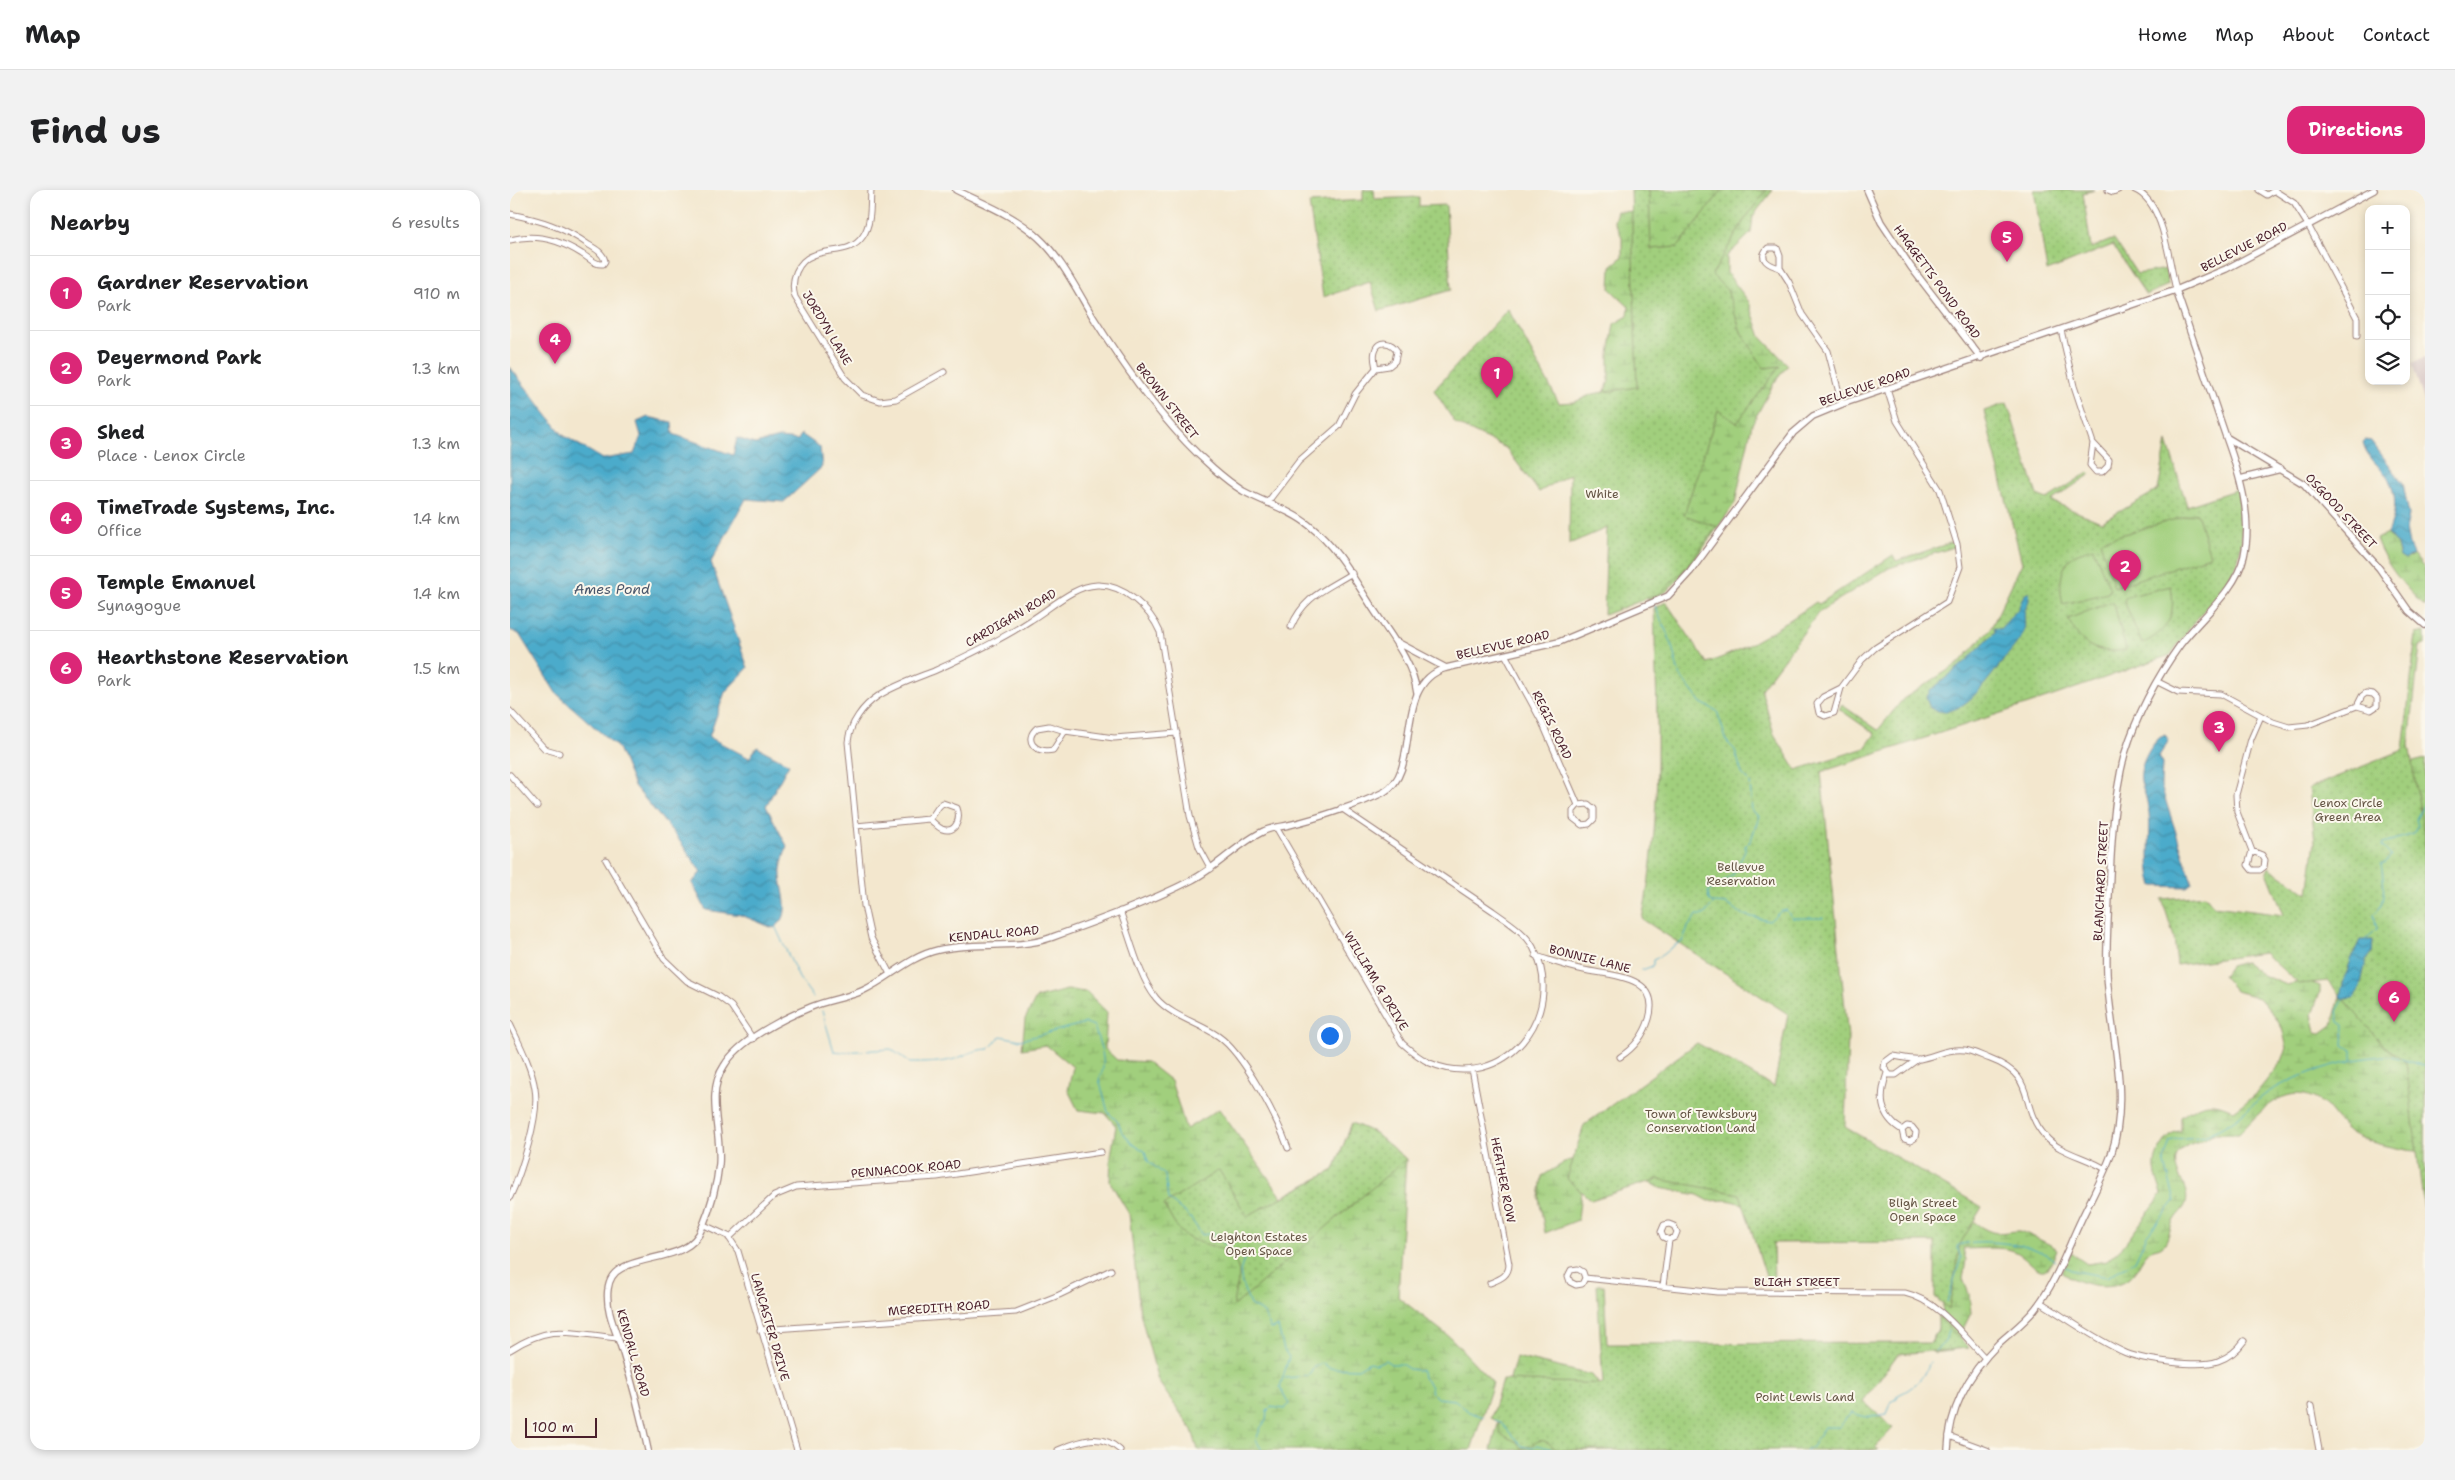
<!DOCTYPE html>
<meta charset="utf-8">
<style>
:root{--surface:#fff;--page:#f2f2f2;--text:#202124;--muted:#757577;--line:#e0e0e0;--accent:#db2777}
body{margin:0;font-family:"Shantell Sans",sans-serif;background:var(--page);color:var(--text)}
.controls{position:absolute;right:15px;top:15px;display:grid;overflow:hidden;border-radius:10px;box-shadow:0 2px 8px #0003}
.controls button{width:45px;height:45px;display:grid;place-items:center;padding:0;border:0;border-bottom:1px solid var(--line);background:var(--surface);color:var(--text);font:25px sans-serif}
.scale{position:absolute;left:15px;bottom:12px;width:72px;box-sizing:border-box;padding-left:5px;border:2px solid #4a1f2b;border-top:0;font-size:14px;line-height:18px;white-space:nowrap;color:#4a1f2b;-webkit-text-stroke:4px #fbf7ec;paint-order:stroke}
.you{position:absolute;left:819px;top:845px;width:18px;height:18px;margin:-12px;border:4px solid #fff;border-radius:50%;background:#1a73e8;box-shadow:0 0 0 8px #1a73e833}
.badge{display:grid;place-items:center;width:32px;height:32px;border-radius:50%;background:var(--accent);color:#fff;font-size:16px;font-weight:700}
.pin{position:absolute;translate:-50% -41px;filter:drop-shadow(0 1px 2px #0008)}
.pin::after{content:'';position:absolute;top:26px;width:18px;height:15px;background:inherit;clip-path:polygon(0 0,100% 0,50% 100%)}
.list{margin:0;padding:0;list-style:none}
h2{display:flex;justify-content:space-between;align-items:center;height:65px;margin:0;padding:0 20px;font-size:21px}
h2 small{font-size:16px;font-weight:400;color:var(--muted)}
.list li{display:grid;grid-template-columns:32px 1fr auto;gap:15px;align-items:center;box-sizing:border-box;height:75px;padding:0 20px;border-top:1px solid var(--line)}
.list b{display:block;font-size:19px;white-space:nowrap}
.list p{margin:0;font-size:16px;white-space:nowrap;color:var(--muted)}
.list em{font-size:16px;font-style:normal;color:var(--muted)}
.icon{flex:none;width:28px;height:28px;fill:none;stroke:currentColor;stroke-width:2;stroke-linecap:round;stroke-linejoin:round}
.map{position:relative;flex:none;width:1915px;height:1260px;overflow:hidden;border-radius:15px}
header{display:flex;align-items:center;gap:30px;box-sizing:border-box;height:70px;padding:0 25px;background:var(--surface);border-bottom:1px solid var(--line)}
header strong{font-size:24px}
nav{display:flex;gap:28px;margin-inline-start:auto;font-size:18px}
.intro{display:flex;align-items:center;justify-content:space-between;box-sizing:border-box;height:120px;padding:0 30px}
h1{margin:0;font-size:35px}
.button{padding:12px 22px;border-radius:15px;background:var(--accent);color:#fff;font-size:18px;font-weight:700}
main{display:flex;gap:30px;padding:0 30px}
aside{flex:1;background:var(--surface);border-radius:15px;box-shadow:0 2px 8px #0003}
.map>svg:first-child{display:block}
</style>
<header>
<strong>Map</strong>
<nav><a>Home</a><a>Map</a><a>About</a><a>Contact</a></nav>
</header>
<div class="intro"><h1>Find us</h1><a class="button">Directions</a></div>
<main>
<aside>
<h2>Nearby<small>6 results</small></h2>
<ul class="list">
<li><span class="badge">1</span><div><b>Gardner Reservation</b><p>Park</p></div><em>910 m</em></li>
<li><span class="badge">2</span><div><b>Deyermond Park</b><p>Park</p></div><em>1.3 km</em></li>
<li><span class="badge">3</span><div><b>Shed</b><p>Place · Lenox Circle</p></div><em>1.3 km</em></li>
<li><span class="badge">4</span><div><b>TimeTrade Systems, Inc.</b><p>Office</p></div><em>1.4 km</em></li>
<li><span class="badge">5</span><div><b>Temple Emanuel</b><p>Synagogue</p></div><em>1.4 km</em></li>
<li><span class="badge">6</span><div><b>Hearthstone Reservation</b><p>Park</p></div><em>1.5 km</em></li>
</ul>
</aside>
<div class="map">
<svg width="1915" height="1260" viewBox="0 0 1915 1260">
<defs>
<pattern id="wetland-marsh" width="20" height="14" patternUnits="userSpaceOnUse" patternTransform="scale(1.25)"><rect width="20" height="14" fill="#a1cf7d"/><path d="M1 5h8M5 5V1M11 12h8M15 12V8" fill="none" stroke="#8cb16c"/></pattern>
<pattern id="park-dots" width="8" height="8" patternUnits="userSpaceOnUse" patternTransform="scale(1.25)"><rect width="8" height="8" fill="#a1cf7d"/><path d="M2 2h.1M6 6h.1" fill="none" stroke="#8cb16c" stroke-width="1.8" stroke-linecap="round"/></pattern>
<pattern id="water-waves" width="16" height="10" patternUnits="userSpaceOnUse" patternTransform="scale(1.25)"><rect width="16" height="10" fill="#4cabcb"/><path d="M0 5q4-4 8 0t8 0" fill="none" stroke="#418ba5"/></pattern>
</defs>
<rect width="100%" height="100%" fill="#fbf7ec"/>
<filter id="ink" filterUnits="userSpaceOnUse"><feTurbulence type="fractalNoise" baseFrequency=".02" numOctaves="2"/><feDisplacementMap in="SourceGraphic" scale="10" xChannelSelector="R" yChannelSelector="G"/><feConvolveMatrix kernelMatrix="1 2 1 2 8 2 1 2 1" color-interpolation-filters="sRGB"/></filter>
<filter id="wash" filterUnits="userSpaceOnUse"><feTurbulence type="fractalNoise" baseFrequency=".0096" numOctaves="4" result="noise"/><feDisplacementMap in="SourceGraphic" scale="20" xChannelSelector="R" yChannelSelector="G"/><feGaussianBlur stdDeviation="1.12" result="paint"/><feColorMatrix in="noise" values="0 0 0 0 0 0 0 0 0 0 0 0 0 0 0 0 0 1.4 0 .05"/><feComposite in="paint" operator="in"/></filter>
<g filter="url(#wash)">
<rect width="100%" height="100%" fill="#f3e7ce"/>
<path fill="#d2bfc0" d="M1915,168v46l-13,-41z"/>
<path fill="url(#wetland-marsh)" stroke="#767754" d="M1135,0h128l-20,26 -2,17 -24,23v17l22,29 12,35 27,28 -14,18 -22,41 -17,79 -47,67 -22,22 -18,9z
M1107,21l21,1 1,186h-37l7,-17v-27l5,-30 14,-8 1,-9 -19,-18 1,-23 11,-9v-20l-8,-16z
M1878,343l9,12 2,9 10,4 4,-4 12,15v38c-21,-21 -39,-41 -49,-68z
M1915,569v393c-19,-1 -58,-9 -74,-19 -10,-6 -17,-20 -26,-28 -36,-28 -63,5 -86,29h-27c-10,10 -28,7 -35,21 -7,16 14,33 9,48 -2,7 -10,12 -13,19 -4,7 -4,19 -11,24 -4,3 -10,2 -14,6 -6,6 -9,15 -15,22 -16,20 -53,11 -71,-1l9,-20 16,11 20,-3 17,-16 38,-51c-8,-24 -12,-32 3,-53 4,-6 9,-10 16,-10v-14c19,-14 31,-18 53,-6l20,-15 28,-35 5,-13 -5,-20 -9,-14 -14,-16 -23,-7 -13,-15 7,-10 15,-4 17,13 25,10 19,-5 14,6v6l-8,22 4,18 5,1 11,-8 73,-261z
M557,800l20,2 20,20 -2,37 12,11 30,2 24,19 15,48 33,-20 63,88 52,-27 18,-47 23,10 31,26 -8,138 53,41 42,45 -22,67h-273l-6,-20 -34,-49 -18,-69 -11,-98 -19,-32 1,-27 5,-29 -11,-13 -27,-3 -10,-20 5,-23 -27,-22 -24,4 3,-30 11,-21z
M1068,968l380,48c11,11 19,21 34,26 9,2 18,-1 27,-1 3,0 37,16 38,18 -14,42 -23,10 -43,2 -12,-5 -38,-2 -51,-2l3,11 -3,19 6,15 2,19 -19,38 -19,2 -5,-5 13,-25 3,-28v-62l-197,-28 -20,-5 -18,1 -11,-6 -38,-7 -17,-10 -61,5 -4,37 -33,13 -6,-35 3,-22 25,-15z
M1006,1167l76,18 35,45 60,30h-196z"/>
<path fill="url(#park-dots)" stroke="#767754" d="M853,0h11l1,9 44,-2v9l27,-1 5,85 -72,21 -9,-29 -47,15 -14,-94 54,-3z
M1121,0h18l2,59 27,-2 44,-57h44l-23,32 -31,53 15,15 14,42 23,36 16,-2 -43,57 -19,-13 -34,105 33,12 -36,46 -20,20 -57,22 3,-87 -38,16 1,-70 -31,18 -33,-44 -51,-25 -21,-33 74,-81 51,94 16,-1 17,-8 45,-7z
M1524,0h61l-12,3 8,55 23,-9 23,35 29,-5 2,16 -22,10 -33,-50 -66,26z
M1497,213l30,92 10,4 42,-27 2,2 -40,27 50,21 57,-32 9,-49 20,65 51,-17 4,53 -5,22 -15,25 -23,27 -29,39 -117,41 -232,76 27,265 -3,90 137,80 -22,37 -11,65 -14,-12v-55l-162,1 1,43h-5l-29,-92 -82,-15 -67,21 -24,-21 17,-54 113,-82 77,44 14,-73 -146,-95c21,-103 15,-206 12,-311l12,-6 41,61c41,-14 74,-37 109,-61l3,2 74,-49 3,6 57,-19 1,5 -65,21 -70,44 -58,77 13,45 22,36 69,-22 10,-14 -36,-25 3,-4 36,25 25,-31 56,-36 32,-35 31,-65 -38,-152z
M1915,442v13l-5,1 -11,98 14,85 2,1v388l-19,-156 -23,-17 -55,-64 -29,3 -35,-31 -87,12 -3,-28 -12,-38 43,-4 9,11 70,9 -17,-43 2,-5 39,27 7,-53 -6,-53 94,-38 13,-116z
M842,933l23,10 31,26 -172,147c-2,-14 8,-24 4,-38 -9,-28 -41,-19 -57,-36 -7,-7 -12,-18 -17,-27l55,-35 28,46 87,-46z
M1087,1095h7l3,59 324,-1 7,-13v-14l31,32 -71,6 -35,47 30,27 -18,19 3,3h-321c-21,-20 -19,-2 -37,-2l-3,-6 -17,-8 -1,-12 -8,-4 11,-38 101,4z"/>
<path fill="#a1cf7d" stroke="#767754" d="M1687,323l13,43 -96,31 -14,-46z
M1583,358l17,41 -2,4 -45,11c-4,-16 -4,-37 11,-49 5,-3 14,-5 19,-7z
M1661,396c5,30 -2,44 -29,58l-18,-43 2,-4z
M1601,412l3,2 12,46c-30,4 -44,-3 -58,-31z"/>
<path fill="url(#water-waves)" stroke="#4b657b" d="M0,177l53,68 40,24 31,-5 7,-18 -4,-14 11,-5 24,5 1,12 60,21 4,-17 18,6 24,-6 19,2 3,-6 19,13 2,20 -38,35 -38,-3 -35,63 37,106 -23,24 -16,45 40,21 8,-11 32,17 -23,42 21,40c-2,7 -5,16 -6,23 -2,19 15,48 -8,59l-32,-13 -35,-5 -14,-27 9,-11 -24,-35 -43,-51 -16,-38 -62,-55 -37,-59 -9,-4z
M1855,250l6,1 32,42 6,32 -3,14 3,16 4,9 -8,6 -5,-3 -3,-12 -9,-12c8,-18 10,-39 -1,-56 -8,-12 -21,-20 -24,-35z
M1519,402c1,9 -1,11 -4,18 -2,7 1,14 -1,20 -4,12 -15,22 -22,32 -16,20 -43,62 -72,46l-4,-10 5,-8 33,-27 31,-31 -1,-4 6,1 18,-20 6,-14z
M1655,545l4,5 -10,16 3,8 -1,22 30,93 1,4 -5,4 -34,-1c-9,-28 1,-56 -6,-84 -2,-11 -8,-18 -6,-30 1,-11 13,-34 24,-37z
M1850,750h13l-1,13 -6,8 -6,27 -6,10 -9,1 -4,-1 -1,-3c5,-20 11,-37 20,-55z"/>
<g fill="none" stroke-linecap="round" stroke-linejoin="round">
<path stroke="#4cabcb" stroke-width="1" d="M1144,414l17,38 8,32 22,29 16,8 10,31 8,8 7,24 8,8 2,29 7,5 -8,24 -6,6v5l-12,24 -25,17 1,8 4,3
M1204,713l12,1 18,11 25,6 12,-10 5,-1 6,8h31
M265,736l24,52 14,19
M1855,750l12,-11 -3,-14c13,-13 10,-34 7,-51l5,-2 5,-6 -9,-10 1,-3 31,-9 4,-8 -2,-7 9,-17
M1132,780l11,-4v-6c11,-4 17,-14 29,-18l6,-15 9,-12h7l9,-11
M1834,809l-7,12 2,11 5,3 -1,21 9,4v10
M312,821l12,40 8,1 49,-3 19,14c15,0 30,0 45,-4 14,-5 17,-9 34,-10l12,-13 19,4 66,-17 8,3c5,18 15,36 5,53l9,33 10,10 3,8 11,14 13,7 3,10 17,14 3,24 21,17 13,19 12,-2 15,16 16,7 -5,16 2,12 8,21 14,8 6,16 8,-2 6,23 5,7 -9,30 9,17 -4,5 -14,-2 -4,4 -1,10 -5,6 -5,13 6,10
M1554,1076l7,4 36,7 28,-16 12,-26 28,-34 -11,-41 6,-19c13,-5 29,-2 37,-6 12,-6 26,-13 36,-22 7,-5 13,-12 20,-17 29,-21 86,-38 121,-40 14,-1 28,9 41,9
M1437,1112l14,-44 -4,-12c16,-9 68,-2 85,6 5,2 9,6 13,9
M1425,1161l10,-9 3,-12
M775,1188l23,-2 5,-8 10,-5 6,5 29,1 11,-7 7,2 9,-4 6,4h10l8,5 13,2 1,7 7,7 2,8 5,5 18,2 14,12 15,5
M985,1230l5,2 22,24 9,2 7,-3 16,5
M1296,1260l6,-3 12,-20h16l5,-8 7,-6 14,4 21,-3 4,-12 6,-3 1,-4c16,-7 26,-17 32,-33"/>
</g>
</g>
<g filter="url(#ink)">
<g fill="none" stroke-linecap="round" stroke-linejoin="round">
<defs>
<path id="minor" d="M361,0c-1,14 1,33 -8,46 -12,18 -32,12 -49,19 -17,6 -24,25 -19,42l50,81 17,17 18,6 16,-2 48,-27
M1598,0l5,2 5,-2
M1625,0c29,12 34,72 41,100
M1749,0l8,5 8,-5
M1765,1l19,12 14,22 49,93v18
M0,24c30,6 54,13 79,31 7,4 14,8 16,16l-2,3c-8,1 -14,-6 -21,-10 -22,-14 -46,-21 -72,-14
M1270,78c-11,-3 -23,-9 -12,-20h9l3,8v12l9,14 13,32 26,37 14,53
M1551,140l13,56 19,57 -3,22 6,7h6l6,-6 1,-6 -16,-17
M757,313l32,-42 40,-35 16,-32 21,-26c-1,-5 -3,-11 -1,-17 3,-12 17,-9 22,0l-2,10 -6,5 -13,2
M781,437c13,-31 34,-37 61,-54
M996,466l36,66 36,83 -5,6v7l9,7 7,-1 5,-5v-10l-6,-5 -10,1
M1648,492l20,10 43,2 52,28 16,5 19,-2 49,-19 14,4 6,-4v-8l-4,-4 -7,-1 -4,3 -5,10
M1331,498l-7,25 -9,3 -6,-3 -2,-9 6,-7 18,-9 21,-28 13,-12 72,-46 13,-35 -3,-23 -17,-54 -43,-69 -10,-32
M0,521l35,38 14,4
M555,541l-16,-5 -12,2c-14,12 -2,26 16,22l12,-19 49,7 63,-5
M0,585l27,31
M346,636l73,-7c6,-4 7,-12 14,-16l14,5c4,11 -1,26 -15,21 -5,-2 -8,-7 -13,-10
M766,637l126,216c9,8 17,15 28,20 73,31 139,-48 103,-116 -8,-15 -26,-26 -40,-36l-152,-103
M1742,661l10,4 3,5 -1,7 -4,3h-8l-4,-5 4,-14 -15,-39 -1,-17 15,-56 10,-23
M96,670l58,99 23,22 32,16 12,9 22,33
M610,721c10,26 19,66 36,87 15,18 43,25 62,38 26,18 59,82 70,112
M1026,766c16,5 32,11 48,14 27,6 78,5 65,49 -5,16 -15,29 -29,38
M380,784l-19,-36 -7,-32 -16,-164c2,-19 15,-36 30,-46 17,-11 38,-18 56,-25 33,-15 67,-31 97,-51 20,-12 42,-34 66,-35 27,-1 53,24 63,47l30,184 9,31 12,22
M0,834c9,19 22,44 25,65 5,26 -14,84 -25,108
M1408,869l-22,16h-6l-6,-7 1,-6 8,-6c9,1 18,4 27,3 15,-3 29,-11 45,-9 8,1 17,6 25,9 49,18 27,45 55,77 14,17 42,21 60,33
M962,879l37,195c0,12 -9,15 -19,19
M1377,883c-8,24 -8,43 15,57l2,9 6,2 5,-3 1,-6 -4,-5 -5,-1 -5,4
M194,1035l24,11 10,15 59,199
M219,1048l45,-42 22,-9 141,-10 164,-25
M1075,1088l-3,6 -6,1 -6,-3 -2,-6 3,-6 7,-1 5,3 2,6 132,14 188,1c34,8 57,41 80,65
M1153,1096l6,-46 6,-3 2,-5 -3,-6 -5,-2 -5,1 -3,7 2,5 6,3
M1530,1112c28,17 56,38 86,51 18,7 73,15 92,8 11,-4 19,-10 26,-20
M250,1140l256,-18 43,-17 52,-25
M0,1160c43,-28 61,-16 108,-12
M1801,1216l8,44
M1439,1246l38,14
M548,1260c22,-9 42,-18 62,0"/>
<path id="tertiary" d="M446,0c28,14 58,25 82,47 25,23 38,52 55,80 27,43 58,88 93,125 15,16 39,38 57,49 22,12 48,19 67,35 31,25 46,58 68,90 16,24 35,48 39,77
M1357,0l14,32 30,45 70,91
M1666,100l50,147 78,47 75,84 30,43 16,14
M1730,289l41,-10
M887,452l49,26
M138,1260c-7,-33 -15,-65 -25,-97 -6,-20 -18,-42 -15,-64 1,-9 6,-17 14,-21 25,-14 68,-8 80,-40 8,-19 15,-44 17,-64 3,-32 -14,-70 5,-98 15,-26 60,-48 87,-59 17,-7 35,-9 51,-16 27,-12 46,-34 76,-41 36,-9 77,0 112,-12 47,-17 97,-35 142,-58 26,-13 46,-37 72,-49 8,-4 17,-4 25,-6 26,-6 72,-21 95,-33 39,-21 7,-108 62,-124l113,-26 109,-46 22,-24 103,-139 20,-17 29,-12 334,-114 50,-21 148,-79
M1438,1260c1,-42 22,-78 51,-107 12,-11 26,-21 36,-34 21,-26 32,-60 46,-89 10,-21 22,-43 30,-65 20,-59 -1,-121 -4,-181 -1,-26 1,-52 2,-78 2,-46 4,-98 16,-143 12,-38 32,-76 55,-108 21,-28 56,-54 64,-89 9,-39 -5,-83 -18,-119"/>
</defs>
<use href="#minor" stroke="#9e837c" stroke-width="7"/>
<use href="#tertiary" stroke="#9e837c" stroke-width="8"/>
<use href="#minor" stroke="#fff" stroke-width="5"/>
<use href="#tertiary" stroke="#fff" stroke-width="5.5"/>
</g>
</g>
<g text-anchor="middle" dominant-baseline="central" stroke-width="4" stroke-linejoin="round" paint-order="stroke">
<g font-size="12" fill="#4a1f2b" stroke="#fbf7ec">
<text transform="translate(1734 57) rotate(-27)">BELLEVUE ROAD</text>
<text transform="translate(1427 92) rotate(54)">HAGGETTS POND ROAD</text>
<text transform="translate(317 138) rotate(59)">JORDYN LANE</text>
<text transform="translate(1355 197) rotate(-19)">BELLEVUE ROAD</text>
<text transform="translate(657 211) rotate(52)">BROWN STREET</text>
<text transform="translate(1831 321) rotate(47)">OSGOOD STREET</text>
<text transform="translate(501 428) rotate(-30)">CARDIGAN ROAD</text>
<text transform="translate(993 455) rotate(-13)">BELLEVUE ROAD</text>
<text transform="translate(1042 535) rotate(64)">REGIS ROAD</text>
<text transform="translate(1591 691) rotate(-87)">BLANCHARD STREET</text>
<text transform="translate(484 744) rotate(-5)">KENDALL ROAD</text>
<text transform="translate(1080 769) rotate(14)">BONNIE LANE</text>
<text transform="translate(866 791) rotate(59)">WILLIAM G DRIVE</text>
<text transform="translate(396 979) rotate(-5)">PENNACOOK ROAD</text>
<text transform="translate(993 990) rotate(79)">HEATHER ROW</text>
<text x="1287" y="1092">BLIGH STREET</text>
<text transform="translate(429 1118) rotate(-4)">MEREDITH ROAD</text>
<text transform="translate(260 1137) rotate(74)">LANCASTER DRIVE</text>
<text transform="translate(123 1163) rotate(74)">KENDALL ROAD</text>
</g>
<g font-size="12" fill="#645444" stroke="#fbf7ec">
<text x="1092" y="304">White</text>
<text x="1838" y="613">Lenox Circle<tspan x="1838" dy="14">Green Area</tspan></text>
<text x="1231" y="677">Bellevue<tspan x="1231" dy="14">Reservation</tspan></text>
<text x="1191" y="924">Town of Tewksbury<tspan x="1191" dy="14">Conservation Land</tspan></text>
<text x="1413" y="1013">Bligh Street<tspan x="1413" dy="14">Open Space</tspan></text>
<text x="749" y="1047">Leighton Estates<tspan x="749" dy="14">Open Space</tspan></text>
<text x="1295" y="1207">Point Lewis Land</text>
</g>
<g font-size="14" font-style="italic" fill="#4b576b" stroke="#fbf7ec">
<text x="102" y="399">Ames Pond</text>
</g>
</g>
</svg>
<div class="controls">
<button>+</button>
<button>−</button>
<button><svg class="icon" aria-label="locate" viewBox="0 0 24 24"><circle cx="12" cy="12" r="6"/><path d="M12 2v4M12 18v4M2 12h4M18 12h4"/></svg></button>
<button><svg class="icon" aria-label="layers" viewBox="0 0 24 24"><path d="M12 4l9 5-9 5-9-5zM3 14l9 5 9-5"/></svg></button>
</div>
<div class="scale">100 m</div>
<div class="you"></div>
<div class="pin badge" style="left:987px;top:208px">1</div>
<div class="pin badge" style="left:1615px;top:401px">2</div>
<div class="pin badge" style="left:1709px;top:562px">3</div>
<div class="pin badge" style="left:45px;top:174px">4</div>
<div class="pin badge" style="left:1497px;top:72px">5</div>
<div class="pin badge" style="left:1884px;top:832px">6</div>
</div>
</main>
